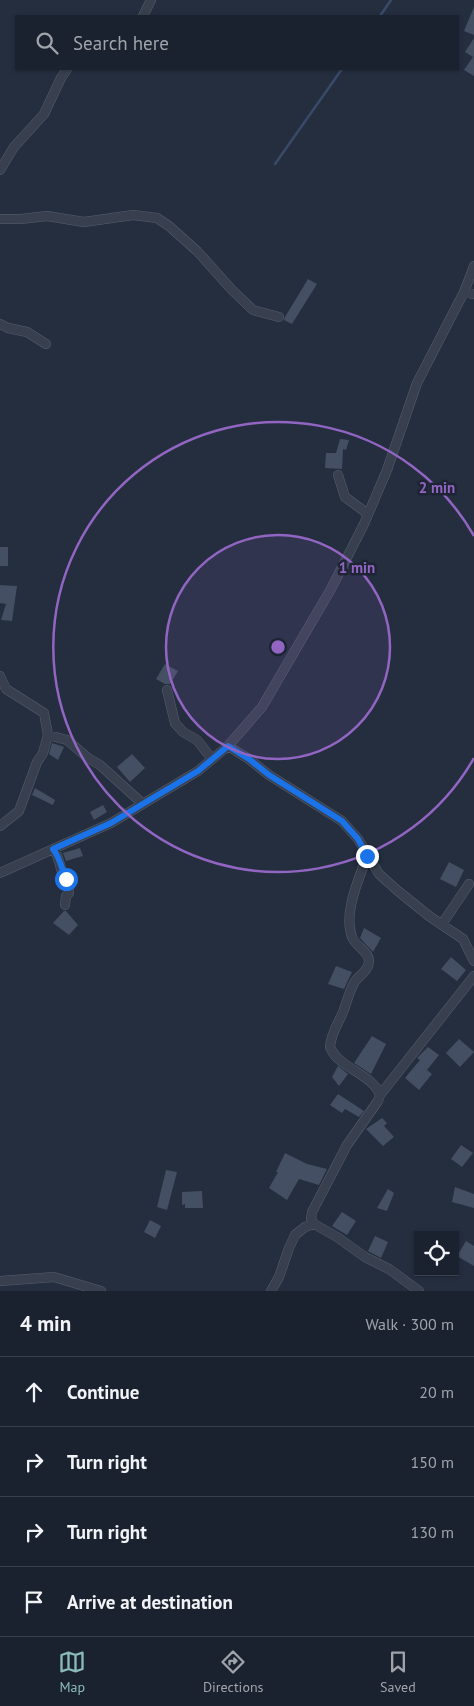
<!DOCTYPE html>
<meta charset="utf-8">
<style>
:root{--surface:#1b222f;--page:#282f3b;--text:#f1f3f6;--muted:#a0a4aa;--line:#393f4b;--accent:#8bbbb9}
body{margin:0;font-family:"PT Sans",sans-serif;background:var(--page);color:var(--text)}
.controls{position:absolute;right:15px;bottom:15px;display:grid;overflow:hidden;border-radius:0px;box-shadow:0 1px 4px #0004}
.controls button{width:45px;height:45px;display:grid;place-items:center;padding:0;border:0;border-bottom:1px solid var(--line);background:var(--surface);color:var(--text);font:25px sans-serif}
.stop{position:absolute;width:15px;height:15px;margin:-11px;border:4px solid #1a73e8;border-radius:50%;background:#fff}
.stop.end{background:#1a73e8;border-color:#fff;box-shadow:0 1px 5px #0008}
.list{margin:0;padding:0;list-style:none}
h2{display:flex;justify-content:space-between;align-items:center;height:65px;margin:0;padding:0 20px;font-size:21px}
h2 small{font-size:16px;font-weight:400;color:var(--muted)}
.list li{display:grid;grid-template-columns:32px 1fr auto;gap:15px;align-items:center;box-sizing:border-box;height:70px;padding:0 20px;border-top:1px solid var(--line)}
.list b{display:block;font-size:19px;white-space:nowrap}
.list em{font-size:16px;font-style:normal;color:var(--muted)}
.icon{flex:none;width:28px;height:28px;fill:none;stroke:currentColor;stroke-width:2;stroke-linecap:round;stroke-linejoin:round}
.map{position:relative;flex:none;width:474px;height:1291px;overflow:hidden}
.search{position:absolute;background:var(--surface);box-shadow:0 1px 4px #0004;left:15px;right:15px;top:15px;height:55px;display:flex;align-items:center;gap:12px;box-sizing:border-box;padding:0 18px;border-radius:0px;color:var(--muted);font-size:19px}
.sheet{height:345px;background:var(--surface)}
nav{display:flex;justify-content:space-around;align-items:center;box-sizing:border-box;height:70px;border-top:1px solid var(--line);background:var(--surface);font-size:14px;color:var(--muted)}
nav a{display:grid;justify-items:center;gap:2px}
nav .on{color:var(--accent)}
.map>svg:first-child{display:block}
</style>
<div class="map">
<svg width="474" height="1291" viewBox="0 0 474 1291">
<rect width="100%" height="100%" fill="#242e3f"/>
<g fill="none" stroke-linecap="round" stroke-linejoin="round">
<path stroke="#394a68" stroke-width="2.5" d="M380,16l11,-16
M275,164l67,-95"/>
</g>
<path fill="#454f63" d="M474,7v28l-10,-4z
M474,38v38l-10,-6 9,-13 -8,-5z
M308,279l9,5 -25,40 -8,-4 1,-3z
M340,439l9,1 -3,10 -3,-1 -1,20 -17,-1 1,-15h10z
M0,547h8v19h-8z
M0,585l17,1 -5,35 -11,-1 5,-16 -6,-1z
M165,664l13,7 -8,13h-5l-9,-5z
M52,743l12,4 -6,13 -9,-6z
M132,754l13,14 -15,14 -13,-15z
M35,788l20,12 -2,5 -21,-10z
M103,805l4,7 -13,8 -4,-8z
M80,848l3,8 -17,5 -3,-8z
M449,862l15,8 -8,17 -16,-8z
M64,911h2l12,14 -9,10 -16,-12z
M364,928l17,10 -8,14 -13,-14z
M451,957l15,13 -9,11 -16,-12z
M336,966l16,6 -8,17 -16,-5z
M372,1036l14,8 -15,30 -17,-11z
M459,1039l15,13 -14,15 -14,-14z
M428,1047l11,8 -12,15 5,4 -13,16 -14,-12 15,-18 -3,-2z
M338,1066l10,8 -9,12 -7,-9z
M338,1094l26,17 -5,6 -14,-8 -3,4 -12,-8z
M382,1118l5,5 -3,3 10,11 -11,9 -17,-17z
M461,1145l12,8 -11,14 -11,-8z
M285,1153l22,11 20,5 -8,16 -20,-6 -12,21 -18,-12 9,-16h-2z
M166,1170l11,2 -10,38 -10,-3z
M455,1187l19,7v14l-22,-6z
M388,1189l6,4 -7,18 -10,-3z
M202,1191l1,17h-18v-4l-3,1v-13z
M342,1212l14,9 -9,14 -15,-9z
M150,1220l11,6 -6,12 -11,-6z
M375,1236l13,6 -7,16 -13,-7z
M466,1241l8,5v20l-17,-10z"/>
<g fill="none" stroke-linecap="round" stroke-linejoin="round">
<defs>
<path id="minor" d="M143,16l8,-16
M0,170l14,-23 30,-33 17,-36 6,-9
M0,219h21l26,-3 37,6 49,-7 24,3 12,8 28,25 35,39 21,20 26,7
M464,292l10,2
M0,324l8,4 19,4 19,12
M338,475l7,22 23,17
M0,676l6,13 38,24 4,22 19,5 21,18 12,7 43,39
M167,690l8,33 8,9 14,8 15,19
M228,746l21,13 20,16 73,46 16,18 21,35 19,17 31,25 34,23 11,22
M0,826l19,-15 18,-49 6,-9 5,-18
M53,849c5,6 5,9 7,16 2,10 9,17 9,28l-3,3 -1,9
M367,856c-8,23 -24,57 -15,81 3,9 18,15 17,25 -1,9 -8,12 -13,18 -6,8 -9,22 -13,32 -5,12 -12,21 -13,35 9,22 43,27 50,48l-2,6 -31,44 -35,67 -1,7 3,5 23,13 28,20 24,12 30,22
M0,873l111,-50 87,-52 30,-25 34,-39 69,-118 33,-65 23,-54 30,-87 47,-91 10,-26
M442,924l27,-40
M380,1095l94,-119
M0,1281l54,-4 47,14
M271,1291l8,-14 10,-29 6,-13 10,-8 9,-3"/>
</defs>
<use href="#minor" stroke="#565e6d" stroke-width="10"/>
<use href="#minor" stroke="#38404f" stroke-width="9"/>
</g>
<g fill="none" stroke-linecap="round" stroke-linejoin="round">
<path stroke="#1a73e8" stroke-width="6" d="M66,879c-4,-10 -6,-21 -13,-30l58,-26 87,-52 30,-25 21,13 20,16 73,46 16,18 9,17"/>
</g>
<circle cx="278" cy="647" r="112" fill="#9265c3" fill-opacity=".12"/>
<g fill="none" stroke="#9265c3" stroke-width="2.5">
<circle cx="278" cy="647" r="112"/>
<path d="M474 758A225 225 0 1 1 474 536"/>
</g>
<circle cx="278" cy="647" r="8" fill="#9265c3" stroke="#1d2534" stroke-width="2.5"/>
<g font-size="15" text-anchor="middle" font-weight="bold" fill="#9265c3" stroke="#1d2534" stroke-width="5" stroke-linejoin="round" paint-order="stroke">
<text x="437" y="493">2 min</text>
<text x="357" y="573">1 min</text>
</g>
</svg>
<div class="controls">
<button><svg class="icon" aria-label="locate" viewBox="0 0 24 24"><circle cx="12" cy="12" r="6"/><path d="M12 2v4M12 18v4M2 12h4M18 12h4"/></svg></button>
</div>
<div class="stop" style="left:66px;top:879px"></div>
<div class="stop end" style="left:367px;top:856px"></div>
<div class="search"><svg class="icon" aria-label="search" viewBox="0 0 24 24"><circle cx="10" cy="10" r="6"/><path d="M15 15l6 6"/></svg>Search here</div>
</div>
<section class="sheet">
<h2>4 min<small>Walk · 300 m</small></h2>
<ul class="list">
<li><svg class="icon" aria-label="ahead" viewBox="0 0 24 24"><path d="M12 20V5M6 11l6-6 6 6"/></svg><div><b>Continue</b></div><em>20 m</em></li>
<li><svg class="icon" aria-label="right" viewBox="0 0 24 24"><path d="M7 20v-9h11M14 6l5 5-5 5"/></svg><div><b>Turn right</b></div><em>150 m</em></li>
<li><svg class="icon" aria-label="right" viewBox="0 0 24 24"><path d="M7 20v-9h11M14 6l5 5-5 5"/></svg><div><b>Turn right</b></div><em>130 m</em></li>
<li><svg class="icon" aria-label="arrive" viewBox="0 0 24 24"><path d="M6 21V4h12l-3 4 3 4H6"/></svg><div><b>Arrive at destination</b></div></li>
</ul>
</section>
<nav>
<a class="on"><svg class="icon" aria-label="map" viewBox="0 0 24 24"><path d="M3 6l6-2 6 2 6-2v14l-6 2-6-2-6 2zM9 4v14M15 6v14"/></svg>Map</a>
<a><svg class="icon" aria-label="directions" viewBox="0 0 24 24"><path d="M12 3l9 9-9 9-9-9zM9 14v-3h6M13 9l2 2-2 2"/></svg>Directions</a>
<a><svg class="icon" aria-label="saved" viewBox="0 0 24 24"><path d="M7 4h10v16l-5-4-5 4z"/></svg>Saved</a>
</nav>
